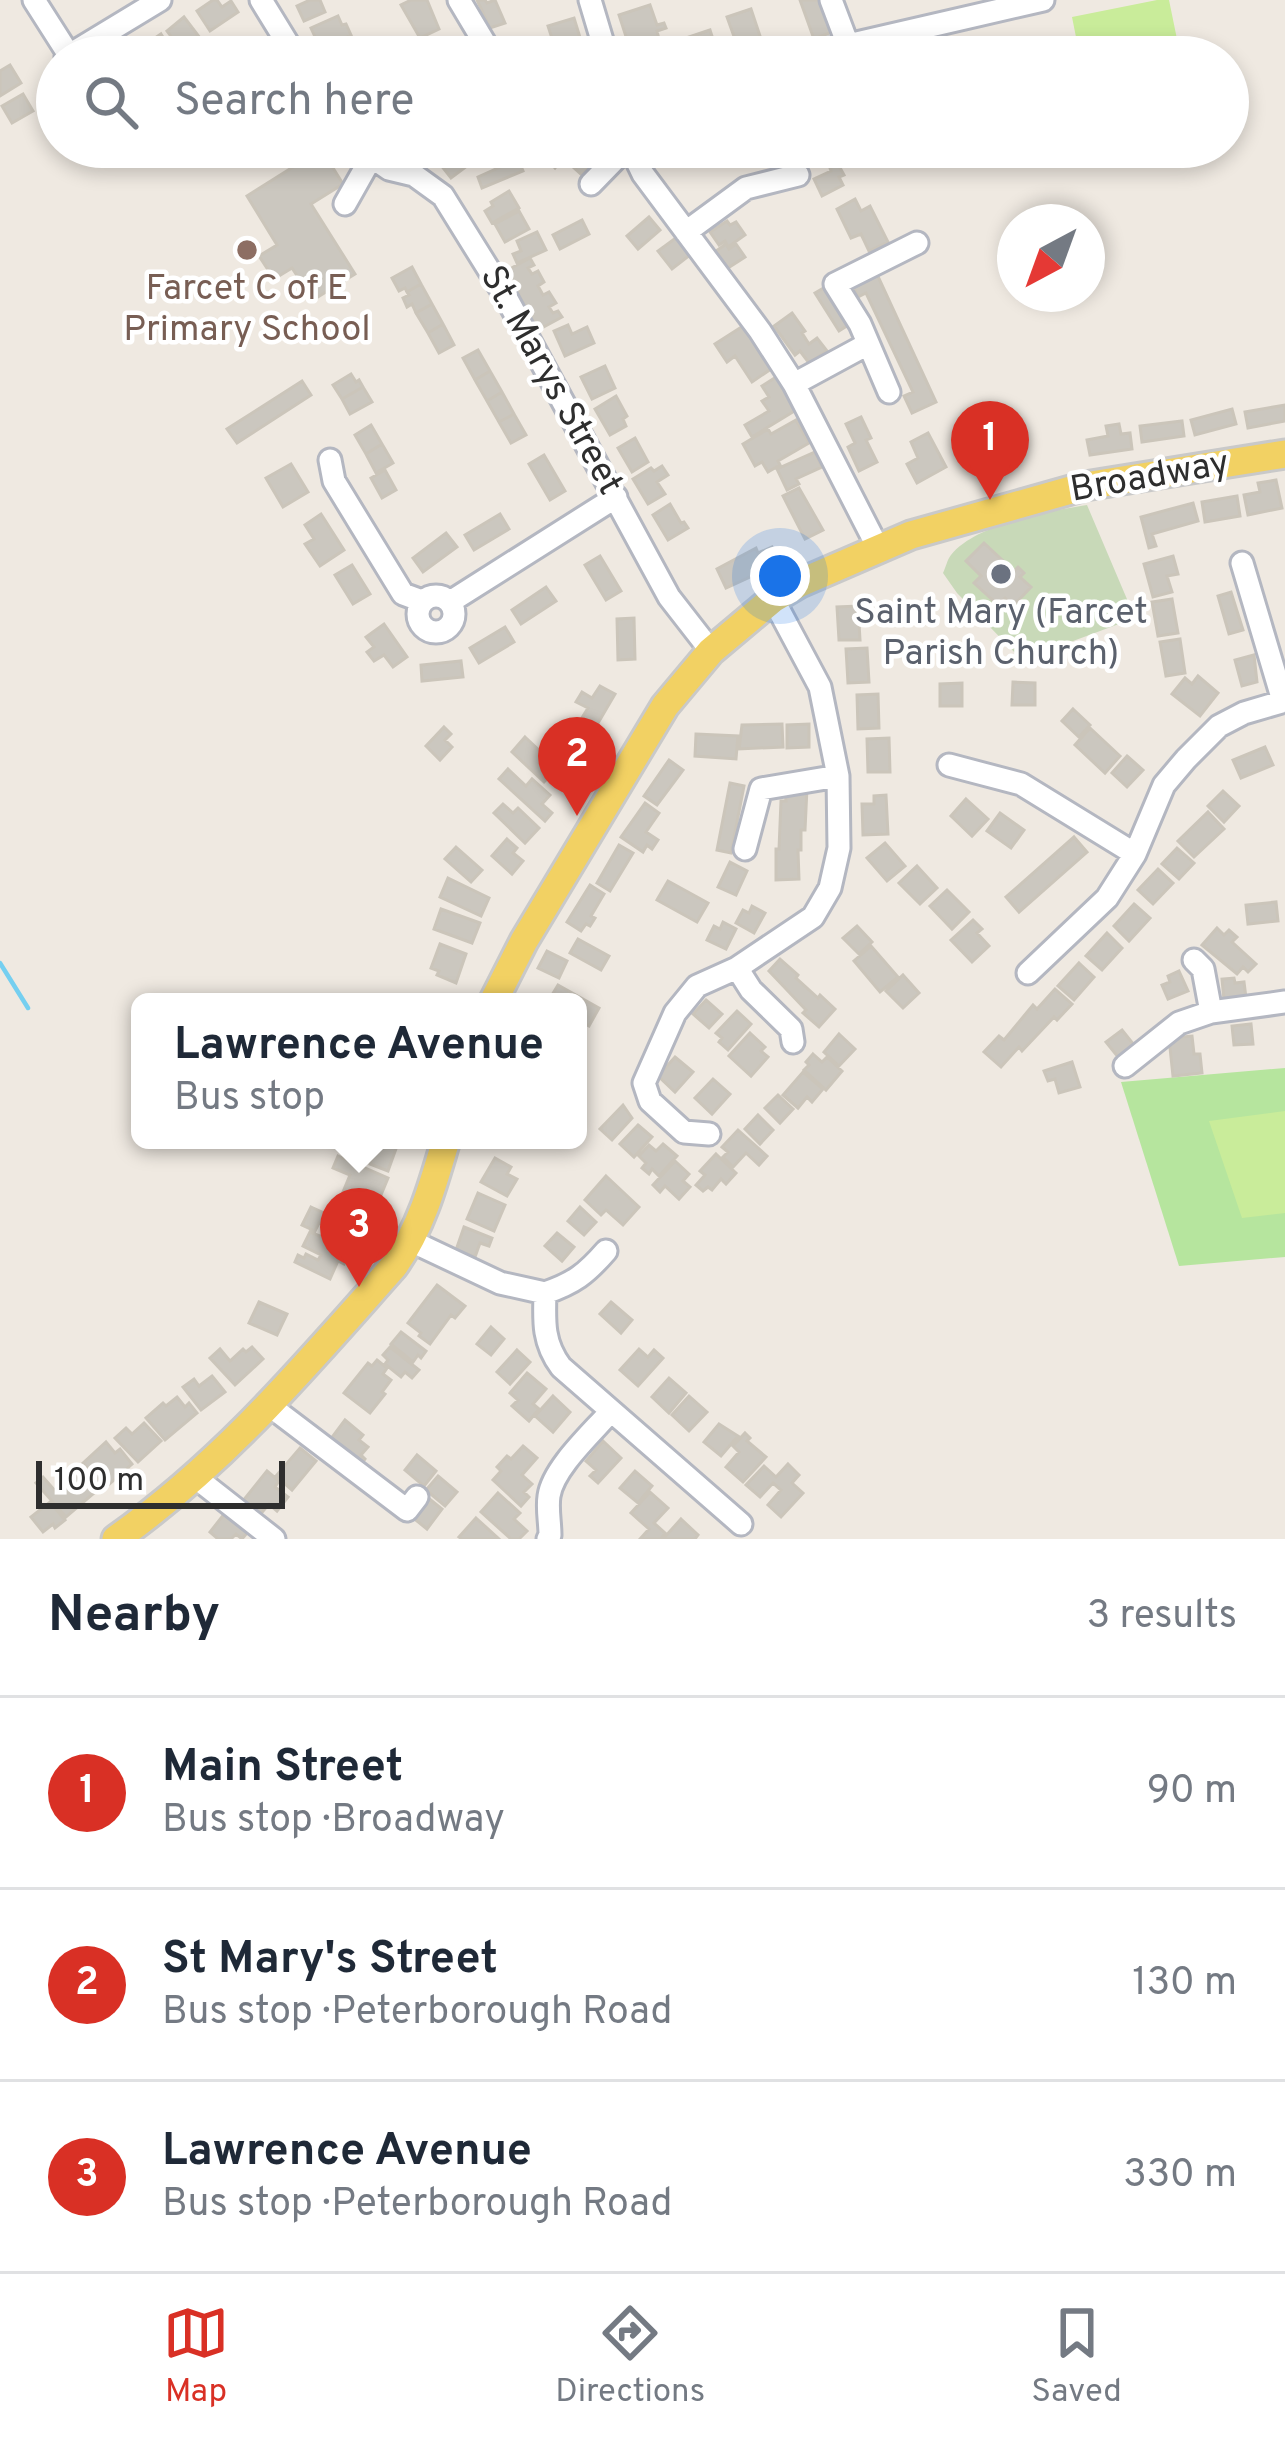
<!DOCTYPE html>
<meta charset="utf-8">
<style>
:root{--surface:#fff;--page:#f6f6f7;--text:#1f2937;--muted:#747a83;--line:#e0e1e3;--accent:#d93025}
body{margin:0;font-family:Overpass,sans-serif;background:var(--page);color:var(--text)}
.compass{position:absolute;left:997px;top:204px;width:108px;height:108px;border-radius:50%;background:var(--surface);box-shadow:0 6px 18px #0003;rotate:221deg}
.scale{position:absolute;left:36px;bottom:30px;width:249px;box-sizing:border-box;padding-left:12px;border:6px solid #2e2e2e;border-top:0;font-size:33px;line-height:42px;white-space:nowrap;color:#2e2e2e;-webkit-text-stroke:9px #fff;paint-order:stroke}
.you{position:absolute;left:780px;top:576px;width:42px;height:42px;margin:-30px;border:9px solid #fff;border-radius:50%;background:#1a73e8;box-shadow:0 0 0 18px #1a73e833}
.badge{display:grid;place-items:center;width:78px;height:78px;border-radius:50%;background:var(--accent);color:#fff;font-size:39px;font-weight:700}
.pin{position:absolute;translate:-50% -99px;filter:drop-shadow(0 3px 6px #0008)}
.pin::after{content:'';position:absolute;top:63px;width:42px;height:36px;background:inherit;clip-path:polygon(0 0,100% 0,50% 100%)}
.popup{position:absolute;left:131px;top:993px;width:456px;height:156px;box-sizing:border-box;display:grid;place-content:center;border-radius:18px;background:var(--surface);filter:drop-shadow(0 3px 9px #0005);font-size:39px;white-space:nowrap;color:var(--muted)}
.popup b{font-size:45px;color:var(--text)}
.popup::after{content:'';position:absolute;left:50%;top:100%;margin-left:-24px;border:24px solid transparent;border-top-color:var(--surface)}
.list{margin:0;padding:0;list-style:none}
h2{display:flex;justify-content:space-between;align-items:center;height:156px;margin:0;padding:0 48px;font-size:51px}
h2 small{font-size:39px;font-weight:400;color:var(--muted)}
.list li{display:grid;grid-template-columns:78px 1fr auto;gap:36px;align-items:center;box-sizing:border-box;height:192px;padding:0 48px;border-top:3px solid var(--line)}
.list b{display:block;font-size:45px;white-space:nowrap}
.list p{margin:0;font-size:39px;white-space:nowrap;color:var(--muted)}
.list em{font-size:39px;font-style:normal;color:var(--muted)}
.icon{flex:none;width:66px;height:66px;fill:none;stroke:currentColor;stroke-width:2;stroke-linecap:round;stroke-linejoin:round}
.map{position:relative;flex:none;width:1285px;height:1539px;overflow:hidden}
.search{position:absolute;background:var(--surface);box-shadow:0 6px 18px #0003;left:36px;right:36px;top:36px;height:132px;display:flex;align-items:center;gap:30px;box-sizing:border-box;padding:0 42px;border-radius:66px;color:var(--muted);font-size:45px}
.sheet{height:732px;background:var(--surface)}
nav{display:flex;justify-content:space-around;align-items:center;box-sizing:border-box;height:168px;border-top:3px solid var(--line);background:var(--surface);font-size:33px;color:var(--muted)}
nav a{display:grid;justify-items:center;gap:6px}
nav .on{color:var(--accent)}
.map>svg:first-child{display:block}
</style>
<div class="map">
<svg width="1285" height="1539" viewBox="0 0 1285 1539">
<rect width="100%" height="100%" fill="#efe9e1"/>
<path fill="#b6e59e" d="M1285,1068v189l-106,9 -58,-184z"/>
<path fill="#c8d9b8" d="M1087,505l48,113 -113,42 -65,-67 -14,-20c3,-6 4,-13 8,-18 25,-31 99,-44 136,-50z"/>
<path fill="#c9ec9a" d="M1157,0h12l9,44 -63,13h-35l-8,-40z
M1285,1111v102l-43,5 -33,-97z"/>
<g fill="none" stroke-linecap="round" stroke-linejoin="round">
<path stroke="#75cff0" stroke-width="4.5" d="M0,963l28,45"/>
</g>
<path fill="#cbc7bf" stroke="#cbc5ba" stroke-width="3" d="M213,0h4l5,7 9,-6 7,11 -28,19 -13,-20z
M310,0h10l5,12 -21,9 -7,-15z
M411,0h16l12,29 -19,9 -19,-33z
M477,0h8l2,3 8,-3 10,23 -15,5z
M800,0h23l12,31 -21,8z
M650,5l7,20 7,-2 2,5 -9,3 3,12 -29,9 -12,-37z
M751,9l12,36 -23,8 -13,-36z
M338,16l4,9 4,-1 5,11 -30,15 -10,-22z
M184,17l16,21 -18,13 -15,-20z
M574,18l12,39h-28l-10,-31z
M710,30l8,25 -22,2 -7,-20z
M161,34l14,23h-27l-6,-10z
M10,65l11,18 -21,13v-25z
M23,94l10,17 -21,12 -10,-17z
M308,147h12l23,37 -32,20 44,70 -42,26 -21,-32 -18,11 -15,-23 18,-11 -30,-49 46,-29 -5,-7z
M444,147h3l5,6 4,-3 5,7 3,-3 7,9 -20,15 -18,-23z
M536,147h45l15,12 -14,16 -19,-17 -8,10z
M518,159l5,12 -41,17 -4,-11z
M838,164l6,11 -5,2 4,8 -21,11 -8,-17 17,-8 -1,-3z
M509,191l10,17 -27,15 -7,-12 8,-5 -2,-4z
M855,199l6,12 9,-5 18,36 -19,9 -8,-17 -10,4 -14,-29z
M519,211l10,18 -24,13 -10,-18z
M649,217l11,13 -22,19 -11,-13z
M582,220l7,14 -29,15 -7,-14z
M727,221l3,4 6,-3 9,13 -17,12 -3,-6 -6,4 -9,-13z
M537,232l9,18 -29,13 -4,-9 8,-3 -4,-10z
M677,237l13,18 -18,14 -14,-18z
M726,244l3,5 7,-5 9,13 -17,11 -12,-17z
M530,258l4,7 -6,3 4,6 6,-3 6,11 -6,4 5,9 6,-3 7,11 -7,4 4,6 5,-2 4,6 -24,13 -32,-59z
M412,267l9,17 -14,8 -2,-4 -6,3 -7,-13z
M875,270l61,132 -24,11 -8,-17 9,-4 -47,-99 -8,4 -7,-16z
M421,284l11,20 -16,9 -4,-9 -5,3 -4,-9 6,-3 -2,-3z
M827,286l23,38 -11,7 -24,-38z
M432,304l11,20 -15,9 -12,-20z
M792,313l13,18 -3,2 7,11 8,-6 10,13 -18,12 -9,-12 -5,4 -21,-29z
M443,324l11,21 -15,8 -11,-20z
M568,325l4,9 15,-7 7,16 -29,13 -11,-25z
M743,326l28,43 -19,13 -17,-26 -8,6 -12,-18z
M478,350l12,21 -15,9 -12,-22z
M605,366l10,22 -23,11 -11,-22z
M490,371l12,21 -15,9 -12,-21z
M351,374l5,8 3,-2 4,7 -21,12 -9,-14z
M776,377l20,33 -44,27 -7,-12 24,-14 -7,-10 7,-4 -7,-11z
M302,381l9,14 -74,48 -10,-14z
M363,387l9,15 -22,12 -8,-15z
M502,392l12,22 -15,8 -12,-21z
M616,396l11,20 -4,3 3,7 -16,9 -15,-26z
M1285,405v16l-37,7 -3,-16z
M1232,409l4,15 -41,11 -4,-15z
M514,414l12,21 -15,8 -12,-21z
M861,417l10,21 -5,2 11,22 -18,9 -11,-24 7,-4 -9,-19z
M796,420l13,23 -31,18 2,4 -12,7 -6,-10 -7,4 -12,-22 25,-15 3,5z
M1182,421l2,15 -42,6 -2,-16z
M1119,424l2,10 9,-1 2,16 -42,6 -3,-15 21,-4 -2,-10z
M371,425l11,19 -16,10 -11,-19z
M928,433l18,34 -29,16 -10,-19 11,-6 -7,-16z
M635,438l13,24 -16,10 -14,-24z
M382,444l11,19 -17,10 -10,-19z
M815,452l7,15 -26,12 3,5 -12,6 -10,-21z
M544,455l21,36 -15,9 -21,-36z
M291,464l17,28 -25,15 -17,-29z
M662,466l6,9 -11,7 8,12 -17,10 -15,-25 18,-11 3,3z
M385,470l11,20 -14,8 -11,-20z
M1276,480l6,28 -34,7 -4,-20 16,-3 -2,-9z
M799,488l24,42 -18,9 -22,-43z
M1237,496l3,20 -35,6 -3,-20z
M1193,503l5,18 -46,13 4,12 -7,2 -8,-31z
M670,504l11,19 3,-1 4,6 -20,12 -15,-25z
M321,514l23,36 -24,16 -15,-22 9,-5 -9,-14z
M500,514l9,15 -35,21 -9,-15z
M446,533l11,14 -34,25 -10,-14z
M984,543l30,28 4,-4 6,6 -4,4 11,10 -18,19 -8,-8 -7,7 -24,-22 7,-7 -15,-15z
M772,547l10,20 -7,3 -1,-4 -48,22 -9,-19 39,-21 2,5z
M600,556l21,35 -15,9 -21,-35z
M1173,556l5,18 -11,2 5,16 -19,5 -9,-33z
M352,565l18,29 -17,10 -18,-29z
M546,587l10,14 -35,23 -9,-14z
M1231,592l12,38 -14,4 -11,-38z
M1172,599l6,34 -20,3 -6,-34z
M858,606l2,34h-21l-2,-33z
M634,618l1,41 -17,1 -1,-41z
M384,624l23,33 -14,10 -9,-12 -10,6 -7,-9 7,-5 -8,-10z
M505,627l9,15 -35,21 -9,-15z
M1180,639l5,34 -19,3 -6,-34z
M867,648l2,34 -21,1 -2,-34z
M1254,655l3,27 -15,4 -7,-26z
M461,661l2,16 -41,4 -1,-16z
M1198,676l20,17 -18,23 -28,-22 13,-16 7,6z
M1013,682l22,1v22h-23z
M962,683v23h-22v-22z
M600,686l15,8 -21,36 -14,-9 8,-13 -12,-6 6,-10 10,6z
M878,694l1,34 -21,1 -1,-34z
M1073,709l17,16 -11,12 -17,-16z
M560,723l9,9 -11,12 10,10 5,-5 25,24 -10,10 -39,-37 5,-5 -6,-6z
M782,724l1,23 -44,2 3,-24z
M809,724v23l-22,1v-23z
M444,727l7,7 -6,6 7,7 -12,13 -14,-14z
M1090,728l30,28 -15,17 -30,-28z
M696,734l42,2 -2,23 -41,-3z
M525,737l16,15 3,-3 17,15 -17,18 -32,-30z
M889,738l1,34h-22l-1,-33z
M1265,747l8,18 -32,13 -8,-18z
M1127,756l16,14 -16,17 -15,-14z
M669,760l14,10 -26,35 -13,-9z
M508,769l18,17 6,-7 18,16 -8,9 10,9 -7,8 -46,-42z
M730,783l14,3 -13,67 -14,-3z
M785,788h22l-2,42h-4v20h-3l1,29 -23,1v-31h3l2,-48h5z
M1223,791l16,15 -15,16 -16,-16z
M886,795l2,39 -25,1 -1,-31h12v-8z
M966,799l22,20 -16,17 -21,-20z
M645,803l14,10 -13,19 12,8 -6,9 -5,-4 -4,7 -22,-15z
M503,804l10,9 5,-5 21,20 -14,15 -31,-30z
M1208,812l16,17 -30,28 -16,-16z
M1000,813l24,17 -13,18 -24,-17z
M1074,837l13,15 -68,60 -13,-15z
M507,839l10,9 -4,5 10,8 -11,13 -20,-18z
M885,843l20,23 -18,15 -20,-23z
M619,845l14,8 -23,38 -13,-8z
M456,847l26,23 -11,12 -26,-23z
M1177,848l17,15 -15,16 -17,-15z
M730,862l17,9 -11,24 -18,-8z
M917,866l20,22 -17,16 -21,-21z
M1158,869l15,14 -20,21 -15,-14z
M448,878l41,20 -8,18 -41,-19z
M668,881l40,22 -11,19 -40,-22z
M590,885l14,9 -13,22 4,2 -5,8 -4,-2 -5,7 -14,-9z
M947,890l22,22 -17,17 -22,-23z
M1276,902l2,19 -30,3 -2,-19z
M1134,904l16,14 -21,23 -15,-15z
M752,906l13,7 -11,20 -18,-10 7,-13 6,3z
M441,909l39,14 -8,20 -38,-14z
M973,920l9,9 -5,4 12,13 -17,16 -21,-22z
M723,922l13,7 -10,20 -19,-9 7,-14 6,3z
M857,926l15,16 -13,12 -16,-16z
M1217,928l7,7 5,-5 8,7 -5,5 24,22 -8,8 -5,-5 -6,7 -35,-29z
M1107,933l15,15 -20,22 -16,-14z
M578,939l31,17 -8,14 -31,-17z
M440,944l26,10 -10,29 -19,-8 2,-4 -8,-3z
M871,946l27,31 -18,15 -26,-31z
M547,951l20,10 -8,17 -21,-10z
M780,959l18,16 -2,3 22,20 2,-3 15,14 -16,18 -16,-14 3,-3 -37,-39z
M1079,963l15,14 -20,23 -16,-14z
M1179,971l9,20 -20,8 -6,-14 8,-3 -2,-6z
M903,975l16,18 -16,15 -17,-17z
M1234,978l1,5 9,-1 2,16 -22,2 -2,-21z
M558,985l41,23 -10,18 -11,-6v-18h-20l2,-2 -8,-5z
M1055,989l17,15 -15,16 -3,-3 -32,34 -3,-4 -18,20 -17,-15 15,-16 5,4 29,-35 4,4z
M706,1000l16,14 -13,14 -16,-14z
M737,1011l14,13 -23,26 -9,-8 3,-4 -6,-5z
M1251,1024l2,20 -19,1 -2,-19z
M1122,1030l12,15 -16,12 -12,-15z
M750,1033l15,14 -4,4 7,6 -17,19 -22,-20z
M839,1034l16,15 -16,17 -15,-14z
M1192,1036l2,18h6l2,19 -29,3 -4,-38z
M813,1054l9,8 5,-5 15,14 -16,19 -22,-20 5,-5 -3,-3z
M675,1057l18,15 -18,20 -17,-16z
M1072,1062l8,25 -21,6 -4,-14 -7,2 -4,-10z
M803,1072l20,17 -11,13 -5,-5 -9,11 -15,-13z
M713,1079l17,15 -18,20 -17,-16z
M778,1095l15,14 -13,14 -15,-15z
M623,1105l9,13 -20,22 -12,-11z
M758,1115l15,15 -13,14 -15,-15z
M638,1125l14,12 -18,20 -14,-13z
M738,1130l29,26 -8,9 -13,-12 -13,14 -10,-10 5,-5 -6,-5z
M366,1140h15l16,6 -9,25 -18,-7 1,-4 -11,-4z
M663,1144l14,12 -18,20 -7,-7 -3,5 -7,-6 4,-5 -7,-7 10,-11 7,6z
M716,1154l20,19 -10,11 -5,-5 -9,11 -4,-3 -5,4 -7,-6 9,-10 -5,-4z
M338,1156l50,22 -12,29 -33,-15 7,-17 -17,-7z
M495,1158l16,9 -4,7 10,5 -10,17 -26,-14z
M675,1161l14,13 -6,7 7,6 -11,12 -14,-13 -5,6 -7,-7z
M606,1176l33,31 -16,18 -17,-15 -5,5 -16,-15z
M478,1193l27,12 -11,26 -27,-12z
M345,1201l25,9 -6,17 -31,-11 3,-9 6,2z
M311,1207l57,26 -7,14 -21,-10 1,-4 -22,-10 -4,8 -13,-6z
M580,1207l16,15 -12,13 -16,-14z
M464,1227l28,11 -3,8 -9,-3 -5,14 -19,-7z
M310,1232l41,17 -7,15 -6,-3 -8,18 -35,-17 3,-7 6,3 2,-4 12,6 3,-5 -18,-9z
M557,1233l17,14 -12,14 -17,-15z
M437,1285l28,21 -10,12 -4,-3 -21,29 -11,-8 2,-3 -13,-10z
M259,1302l28,12 -10,21 -28,-12z
M611,1302l21,18 -11,13 -21,-19z
M491,1327l13,12 -13,16 -14,-11z
M401,1332l25,19 -5,7 -3,-3 -5,7 -22,-18z
M252,1347l11,12 -28,26 -25,-27 10,-9 10,12 13,-12 3,3z
M390,1347l29,23 -7,8 -7,-6 -4,5 -16,-13 3,-4 -5,-5z
M639,1349l9,8 6,-7 9,8 -25,28 -18,-16z
M517,1350l13,12 -20,22 -13,-12z
M377,1360l10,8 -4,6 8,6 -9,12 3,2 -15,19 -26,-20 24,-30 4,3z
M527,1373l19,16 -13,15 6,5 -10,12 -17,-15 6,-6 -8,-7z
M212,1376l13,16 -24,18 -18,-23 11,-8 5,7z
M669,1378l17,15 -17,20 -17,-16z
M553,1396l17,16 -17,20 -18,-16z
M689,1396l18,16 -18,19 -17,-16z
M177,1397l8,10 4,-4 8,10 -32,27 -19,-22 17,-15 3,3z
M345,1420l18,15 -4,5 9,7 -7,8 4,4 -4,6 -31,-25z
M144,1423l17,18 -23,21 -23,-24 11,-10 6,6z
M719,1424l19,12 -17,20 -17,-14z
M745,1433l5,5 -3,3 19,16 -23,25 -17,-15 13,-15 -6,-6z
M603,1441l18,17 -23,25 -8,-7 6,-6 -10,-9z
M106,1442l9,11 5,-4 12,15 -27,24 -22,-25z
M523,1446l14,12 -15,17 10,9 -8,8 5,5 -8,9 -28,-26 8,-9 -4,-4 10,-11 4,3z
M300,1448l16,13 -24,29 -16,-14z
M417,1455l19,16 -12,15 -19,-16z
M788,1464l11,11 -7,8 11,10 -22,24 -13,-12 13,-15 -8,-7 -13,14 -14,-12 18,-19 12,11z
M267,1471l12,10 -4,6 13,10 -11,14 -8,-7 -10,12 -17,-14z
M635,1471l17,15 -14,17 -18,-15z
M78,1474l16,19 -28,24 -30,-34 7,-6 14,16z
M438,1476l19,16 -12,14 -19,-16z
M650,1492l18,16 -14,15 11,10 -4,6h-21l9,-10 -18,-16z
M498,1493l22,20 -6,6 13,12 -8,8h-8l-30,-27z
M427,1497l15,12 -15,20 -15,-12z
M50,1502l15,18 -10,8 -2,-4 -10,8 -12,-15z
M229,1508l23,19 -10,12 -6,-5 -5,5h-13l-8,-7z
M476,1518l23,21h-37l-3,-2z
M681,1519l17,16 -3,4h-32z"/>
<g fill="none" stroke-linecap="round" stroke-linejoin="round">
<defs>
<path id="minor" d="M34,0l35,55
M261,0l35,57
M459,0l34,57
M590,0l17,57
M848,45l195,-45
M66,57l94,-57
M794,57l54,-12 -17,-45
M357,147l32,22 25,6 29,21 64,103 162,298 42,54
M630,147l13,27 117,157 34,53 84,164
M591,184l36,-37
M345,204l26,-46
M686,232l60,-44 52,-13
M794,384l72,-39
M889,392l-29,-68 -25,-40 82,-41
M330,460l4,21 69,113 19,7
M1242,563l41,138
M418 614a18 18 0 1 1 36 0a18 18 0 1 1-36 0Z
M450,602l166,-105
M949,765l72,19 114,70
M745,849l16,-60 77,-13
M1194,960l9,9 8,43
M737,968l14,22 40,39 2,13
M1028,973l79,-75 28,-44 29,-69 22,-26 33,-33 25,-13 41,-12
M1125,1066l54,-43 32,-11 74,-10
M709,1134l-25,-2 -34,-31 -6,-18 31,-70 22,-27 40,-18 76,-51 17,-29 9,-40 -1,-72 -18,-89 -47,-88
M411,1241l89,42 45,10c-1,29 -2,50 16,74l180,157
M545,1293c29,-10 41,-19 61,-42
M270,1406l137,104 10,-13
M195,1477l79,62
M548,1539l2,-4c0,-13 -3,-26 -1,-39 4,-28 43,-63 62,-85"/>
<path id="major" d="M493,1002l31,-61 141,-235 46,-55 62,-52 27,-16 111,-48 174,-49 200,-32
M116,1539c109,-77 190,-174 278,-273 27,-38 39,-81 52,-126"/>
</defs>
<use href="#minor" stroke="#b4b7c1" stroke-width="27"/>
<use href="#major" stroke="#c9c9c9" stroke-width="33"/>
<use href="#minor" stroke="#fff" stroke-width="21"/>
<use href="#major" stroke="#f2d163" stroke-width="27"/>
</g>
<circle fill="#8d6e63" stroke="#fff" stroke-width="4.5" cx="247" cy="250" r="12"/>
<circle fill="#6b7280" stroke="#fff" stroke-width="4.5" cx="1001" cy="574" r="12"/>
<g text-anchor="middle" dominant-baseline="central" stroke-width="9" stroke-linejoin="round" paint-order="stroke">
<g font-size="36" fill="#785e54" stroke="#fff">
<text x="247" y="290">Farcet C of E<tspan x="247" dy="41">Primary School</tspan></text>
</g>
<g font-size="36" fill="#2e2e2e" stroke="#fff">
<text transform="translate(550 381) rotate(61)">St. Marys Street</text>
<text transform="translate(1150 478) rotate(-10)">Broadway</text>
</g>
<g font-size="36" fill="#5b616d" stroke="#fff">
<text x="1001" y="614">Saint Mary (Farcet<tspan x="1001" dy="41">Parish Church)</tspan></text>
</g>
</g>
</svg>
<svg class="compass" viewBox="-18 -18 36 36"><path d="M0-13l5 13h-10z" fill="#e53935"/><path d="M0 13l5-13h-10z" fill="#747a83"/></svg>
<div class="scale">100 m</div>
<div class="you"></div>
<div class="pin badge" style="left:990px;top:500px">1</div>
<div class="pin badge" style="left:577px;top:816px">2</div>
<div class="pin badge" style="left:359px;top:1287px">3</div>
<div class="popup"><b>Lawrence Avenue</b>Bus stop</div>
<div class="search"><svg class="icon" aria-label="search" viewBox="0 0 24 24"><circle cx="10" cy="10" r="6"/><path d="M15 15l6 6"/></svg>Search here</div>
</div>
<section class="sheet">
<h2>Nearby<small>3 results</small></h2>
<ul class="list">
<li><span class="badge">1</span><div><b>Main Street</b><p>Bus stop · Broadway</p></div><em>90 m</em></li>
<li><span class="badge">2</span><div><b>St Mary's Street</b><p>Bus stop · Peterborough Road</p></div><em>130 m</em></li>
<li><span class="badge">3</span><div><b>Lawrence Avenue</b><p>Bus stop · Peterborough Road</p></div><em>330 m</em></li>
</ul>
</section>
<nav>
<a class="on"><svg class="icon" aria-label="map" viewBox="0 0 24 24"><path d="M3 6l6-2 6 2 6-2v14l-6 2-6-2-6 2zM9 4v14M15 6v14"/></svg>Map</a>
<a><svg class="icon" aria-label="directions" viewBox="0 0 24 24"><path d="M12 3l9 9-9 9-9-9zM9 14v-3h6M13 9l2 2-2 2"/></svg>Directions</a>
<a><svg class="icon" aria-label="saved" viewBox="0 0 24 24"><path d="M7 4h10v16l-5-4-5 4z"/></svg>Saved</a>
</nav>
